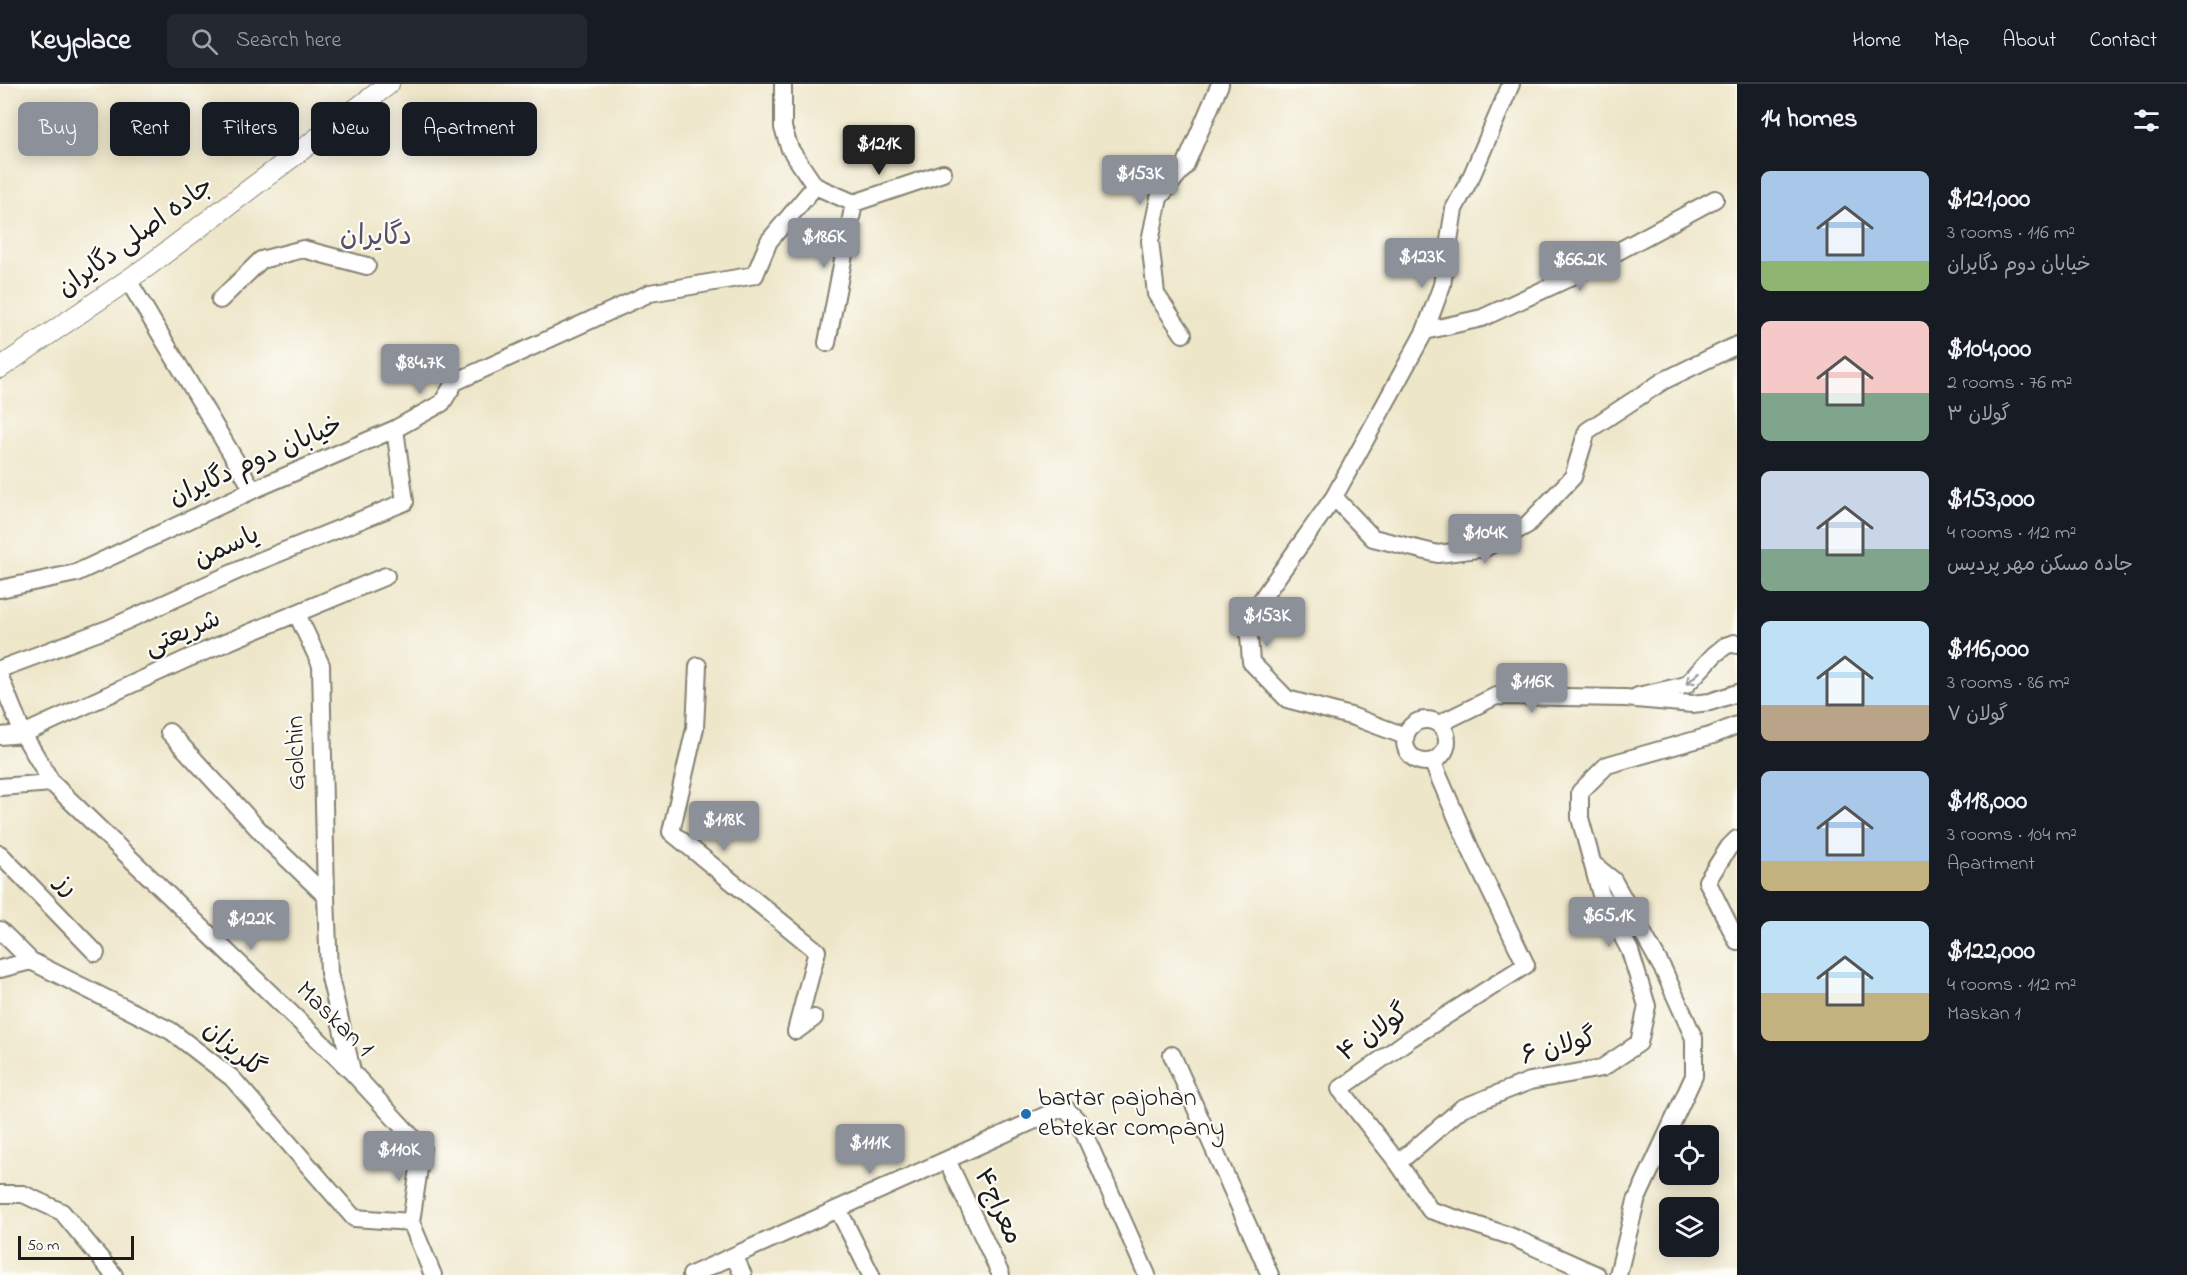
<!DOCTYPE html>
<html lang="en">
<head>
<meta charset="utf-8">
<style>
  :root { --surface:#171b24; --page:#242831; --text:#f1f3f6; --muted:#9ea1a6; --line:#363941; --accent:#8c9099 }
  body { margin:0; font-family:"Indie Flower","Playpen Sans Arabic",sans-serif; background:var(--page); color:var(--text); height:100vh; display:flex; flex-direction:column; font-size:22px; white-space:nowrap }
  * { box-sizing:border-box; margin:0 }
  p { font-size:20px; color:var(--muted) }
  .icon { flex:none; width:33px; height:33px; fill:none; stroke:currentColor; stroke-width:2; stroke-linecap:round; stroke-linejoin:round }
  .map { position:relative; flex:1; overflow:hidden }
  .sheet { display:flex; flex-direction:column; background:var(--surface); width:450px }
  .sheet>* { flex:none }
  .guide { position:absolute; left:18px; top:18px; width:570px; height:54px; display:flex; gap:12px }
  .controls { position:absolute; left:1659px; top:1041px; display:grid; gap:12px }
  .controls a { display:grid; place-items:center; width:60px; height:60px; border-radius:9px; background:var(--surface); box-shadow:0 3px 15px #0003; font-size:30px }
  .scale { position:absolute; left:18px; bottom:15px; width:116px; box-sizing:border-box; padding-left:6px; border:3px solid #1c1c1c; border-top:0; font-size:16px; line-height:21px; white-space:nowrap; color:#1c1c1c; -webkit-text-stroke:4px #fdfcf7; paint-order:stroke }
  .price { position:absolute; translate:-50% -51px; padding:0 14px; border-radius:6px; background:var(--accent); color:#fff; font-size:20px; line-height:39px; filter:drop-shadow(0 2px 3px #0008) }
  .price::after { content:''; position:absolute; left:50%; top:36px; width:18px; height:14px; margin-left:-9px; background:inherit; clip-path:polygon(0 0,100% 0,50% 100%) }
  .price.on { background:#222; color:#fff }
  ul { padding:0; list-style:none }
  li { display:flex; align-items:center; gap:18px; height:150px; padding:0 24px }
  li span { display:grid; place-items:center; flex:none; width:168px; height:120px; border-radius:9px; color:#555 }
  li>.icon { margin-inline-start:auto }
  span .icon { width:72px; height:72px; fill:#fffc; stroke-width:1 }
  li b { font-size:26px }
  h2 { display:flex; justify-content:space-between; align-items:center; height:72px; padding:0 24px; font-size:26px }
  .pill { padding:0 21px; border-radius:9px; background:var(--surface); box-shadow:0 3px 15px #0003; font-size:21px; line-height:54px }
  .pill.on { background:var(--accent); color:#fff }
  header { display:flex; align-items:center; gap:36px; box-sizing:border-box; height:84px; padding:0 30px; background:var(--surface); border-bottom:2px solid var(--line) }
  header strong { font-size:28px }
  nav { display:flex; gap:33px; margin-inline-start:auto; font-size:21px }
  .search { width:420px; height:54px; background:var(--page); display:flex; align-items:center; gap:15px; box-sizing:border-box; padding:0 21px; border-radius:9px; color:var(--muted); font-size:22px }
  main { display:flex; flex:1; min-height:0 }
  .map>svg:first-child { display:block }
</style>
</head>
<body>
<header>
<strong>Keyplace</strong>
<div class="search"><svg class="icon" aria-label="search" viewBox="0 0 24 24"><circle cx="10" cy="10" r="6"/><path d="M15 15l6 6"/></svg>Search here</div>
<nav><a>Home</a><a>Map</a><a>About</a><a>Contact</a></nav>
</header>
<main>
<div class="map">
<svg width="1737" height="1191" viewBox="0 0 1737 1191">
  <rect width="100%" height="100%" fill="#fdfcf7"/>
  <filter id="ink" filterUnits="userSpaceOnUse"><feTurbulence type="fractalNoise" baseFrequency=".0167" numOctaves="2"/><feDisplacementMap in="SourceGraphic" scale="12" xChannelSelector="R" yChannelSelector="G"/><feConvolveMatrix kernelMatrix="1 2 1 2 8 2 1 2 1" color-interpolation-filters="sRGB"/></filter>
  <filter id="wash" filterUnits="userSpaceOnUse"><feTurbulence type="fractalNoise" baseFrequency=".008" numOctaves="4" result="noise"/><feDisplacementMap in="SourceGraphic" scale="24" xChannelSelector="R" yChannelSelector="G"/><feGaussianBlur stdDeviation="1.35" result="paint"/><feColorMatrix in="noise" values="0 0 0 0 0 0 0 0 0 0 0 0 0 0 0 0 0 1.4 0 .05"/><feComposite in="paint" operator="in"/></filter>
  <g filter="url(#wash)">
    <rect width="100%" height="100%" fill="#eee6c9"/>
  </g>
  <g filter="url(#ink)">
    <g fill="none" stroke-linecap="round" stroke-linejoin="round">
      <!-- minor casing -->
      <g stroke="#858172" stroke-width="20">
        <path id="minor" d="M783,0V44L790,65L815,102
          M815,102L854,119L943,89
          M128,196L253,406
          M220,216L261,176L303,165L367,182
          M1425,247L1482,234L1567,195L1715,115
          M1183,250L1156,210L1150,157L1159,114L1185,82L1220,0
          M827,259L854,119
          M1334,413L1373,454L1438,470L1485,464L1527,441L1573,393L1587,347L1663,297L1737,261
          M0,505L76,489L253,406L395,345L442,319L455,298L650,209L755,191L769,157L815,102
          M297,530L321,581L326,812
          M698,582L695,644L671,748L817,867L796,947L814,934
          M0,585L110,544L257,478L405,418L395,345
          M0,593L23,650L52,699L352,988L422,1064L411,1138
          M1638,612L1686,601L1714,571L1725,562L1734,559L1737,561
          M1405 657a21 21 0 1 1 42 0a21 21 0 1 1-42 0Z
          M1439,640L1496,612L1625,614L1692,620L1710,618L1737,609
          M169,648L273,761L326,812L329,889L352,987
          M0,652L23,650L189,574L386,492
          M1405,652L1354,633L1287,615L1251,578L1248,538L1266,509L1334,413L1425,247L1442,201L1454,125L1472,91L1511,0
          M1432,677L1473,771L1526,881L1411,954L1340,1005L1398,1079L1430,1126L1510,1152L1597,1191
          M0,703L52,699
          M1737,755L1729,763L1707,797L1737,857
          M0,770L96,869
          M1593,780L1613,796L1664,887L1694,954V992L1636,1117L1618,1191
          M0,846L31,877L171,947L232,994L354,1134L411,1138
          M0,885L31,877
          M1172,971L1270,1191
          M947,1076L1001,1191
          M1398,1079L1462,1024L1530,997L1602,984L1639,959L1647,922L1630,867L1601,811L1580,734V708L1607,681L1713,651L1737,641
          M0,1110H23L62,1128L114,1191
          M838,1125L871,1191
          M411,1138L433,1191
          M734,1172L743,1191
          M691,1191L1064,1023L1079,1038L1147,1191"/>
      </g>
      <!-- tertiary casing -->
      <g stroke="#858172" stroke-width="22">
        <path id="tertiary" d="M0,284L148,182L389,0"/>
      </g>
      <!-- minor -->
      <use href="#minor" stroke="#fff" stroke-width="16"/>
      <!-- tertiary -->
      <use href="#tertiary" stroke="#fff" stroke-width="20"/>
    </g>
    <!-- one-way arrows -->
    <defs><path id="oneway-shaft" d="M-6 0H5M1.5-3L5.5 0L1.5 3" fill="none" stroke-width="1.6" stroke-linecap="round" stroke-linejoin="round" transform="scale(1.5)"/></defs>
    <use stroke="#999" href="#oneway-shaft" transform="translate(1693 594) rotate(138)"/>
  </g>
  <!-- markers -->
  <circle fill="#1f6fb2" stroke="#fdfcf7" stroke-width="2" cx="1026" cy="1030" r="6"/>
  <g text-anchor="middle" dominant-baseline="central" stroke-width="4.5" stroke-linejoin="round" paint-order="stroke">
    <!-- street labels -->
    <g font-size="26" fill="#1c1c1c" stroke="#fdfcf7">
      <text transform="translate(136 154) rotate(-36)">جاده اصلی دگایران</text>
      <text transform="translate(256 378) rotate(-24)">خیابان دوم دگایران</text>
      <text transform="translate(227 464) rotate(-24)">یاسمن</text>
      <text transform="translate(183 550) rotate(-23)">شریعتی</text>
      <text transform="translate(297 669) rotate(-91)">Golchin</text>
      <text transform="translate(66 802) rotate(46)">رز</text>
      <text transform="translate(334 936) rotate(44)">Maskan 1</text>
      <text transform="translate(1374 950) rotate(-35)">گولان ۴</text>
      <text transform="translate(1559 964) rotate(-15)">گولان ۶</text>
      <text transform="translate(233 966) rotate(41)">گلریزان</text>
      <text transform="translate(997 1123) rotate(65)">معراج۴</text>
    </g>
    <!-- poi labels -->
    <g font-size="26" fill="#1c1c1c" stroke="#fdfcf7" text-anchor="start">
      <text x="1038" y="1015">bartar pajohan<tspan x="1038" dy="30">ebtekar company</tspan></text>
    </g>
    <!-- quarter labels -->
    <g font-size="28" fill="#55516a" stroke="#fdfcf7">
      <text x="376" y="153">دگایران</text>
    </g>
  </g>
</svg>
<div class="controls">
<a><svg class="icon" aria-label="locate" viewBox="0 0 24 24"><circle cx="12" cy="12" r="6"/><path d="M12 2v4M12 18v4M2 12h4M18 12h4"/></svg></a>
<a><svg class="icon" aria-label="layers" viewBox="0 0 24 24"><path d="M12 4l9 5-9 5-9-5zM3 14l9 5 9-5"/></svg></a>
</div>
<div class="scale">50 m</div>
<b class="price on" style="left:879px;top:92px">$121K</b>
<b class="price" style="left:1140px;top:122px">$153K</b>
<b class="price" style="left:824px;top:185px">$186K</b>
<b class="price" style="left:1422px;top:205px">$123K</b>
<b class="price" style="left:1580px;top:208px">$66.2K</b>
<b class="price" style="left:420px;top:311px">$84.7K</b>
<b class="price" style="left:1485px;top:481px">$104K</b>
<b class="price" style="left:1267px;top:564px">$153K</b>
<b class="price" style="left:1532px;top:630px">$116K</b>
<b class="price" style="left:724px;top:768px">$118K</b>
<b class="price" style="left:1609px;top:864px">$65.1K</b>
<b class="price" style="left:251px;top:867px">$122K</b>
<b class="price" style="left:870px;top:1091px">$111K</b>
<b class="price" style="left:399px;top:1098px">$110K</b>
<div class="guide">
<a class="pill on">Buy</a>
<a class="pill">Rent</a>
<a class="pill">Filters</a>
<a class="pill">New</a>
<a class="pill">Apartment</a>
</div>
</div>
<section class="sheet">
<h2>14 homes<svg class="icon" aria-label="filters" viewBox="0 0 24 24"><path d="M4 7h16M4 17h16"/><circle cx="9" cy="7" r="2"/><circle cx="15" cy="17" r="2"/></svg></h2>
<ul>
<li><span style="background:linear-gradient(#a9c7e8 75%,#8fb573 0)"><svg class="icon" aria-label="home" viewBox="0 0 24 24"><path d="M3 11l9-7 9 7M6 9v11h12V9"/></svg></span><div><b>$121,000</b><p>3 rooms · 116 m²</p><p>خیابان دوم دگایران</p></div></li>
<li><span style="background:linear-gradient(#f6c9c9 60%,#7fa58c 0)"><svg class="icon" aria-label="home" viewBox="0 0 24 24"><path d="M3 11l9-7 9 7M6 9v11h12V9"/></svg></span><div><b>$104,000</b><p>2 rooms · 76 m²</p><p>گولان ۳</p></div></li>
<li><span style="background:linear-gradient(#c9d6e8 65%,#7fa58c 0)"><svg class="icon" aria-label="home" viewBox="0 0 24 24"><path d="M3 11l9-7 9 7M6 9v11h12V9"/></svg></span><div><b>$153,000</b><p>4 rooms · 112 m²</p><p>جاده مسکن مهر پردیس</p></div></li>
<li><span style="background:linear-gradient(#bfe0f5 70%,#b9a48a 0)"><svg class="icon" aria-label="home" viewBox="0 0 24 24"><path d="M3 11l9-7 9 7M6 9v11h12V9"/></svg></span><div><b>$116,000</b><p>3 rooms · 86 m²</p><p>گولان ۷</p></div></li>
<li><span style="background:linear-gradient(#a9c7e8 75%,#c2b280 0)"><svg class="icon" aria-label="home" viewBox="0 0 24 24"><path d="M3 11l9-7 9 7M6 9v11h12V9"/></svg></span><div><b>$118,000</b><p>3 rooms · 104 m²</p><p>Apartment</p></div></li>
<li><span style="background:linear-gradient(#bfe0f5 60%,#c2b280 0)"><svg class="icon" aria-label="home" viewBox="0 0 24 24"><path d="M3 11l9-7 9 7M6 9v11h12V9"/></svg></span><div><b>$122,000</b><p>4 rooms · 112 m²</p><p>Maskan 1</p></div></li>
</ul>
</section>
</main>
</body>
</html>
